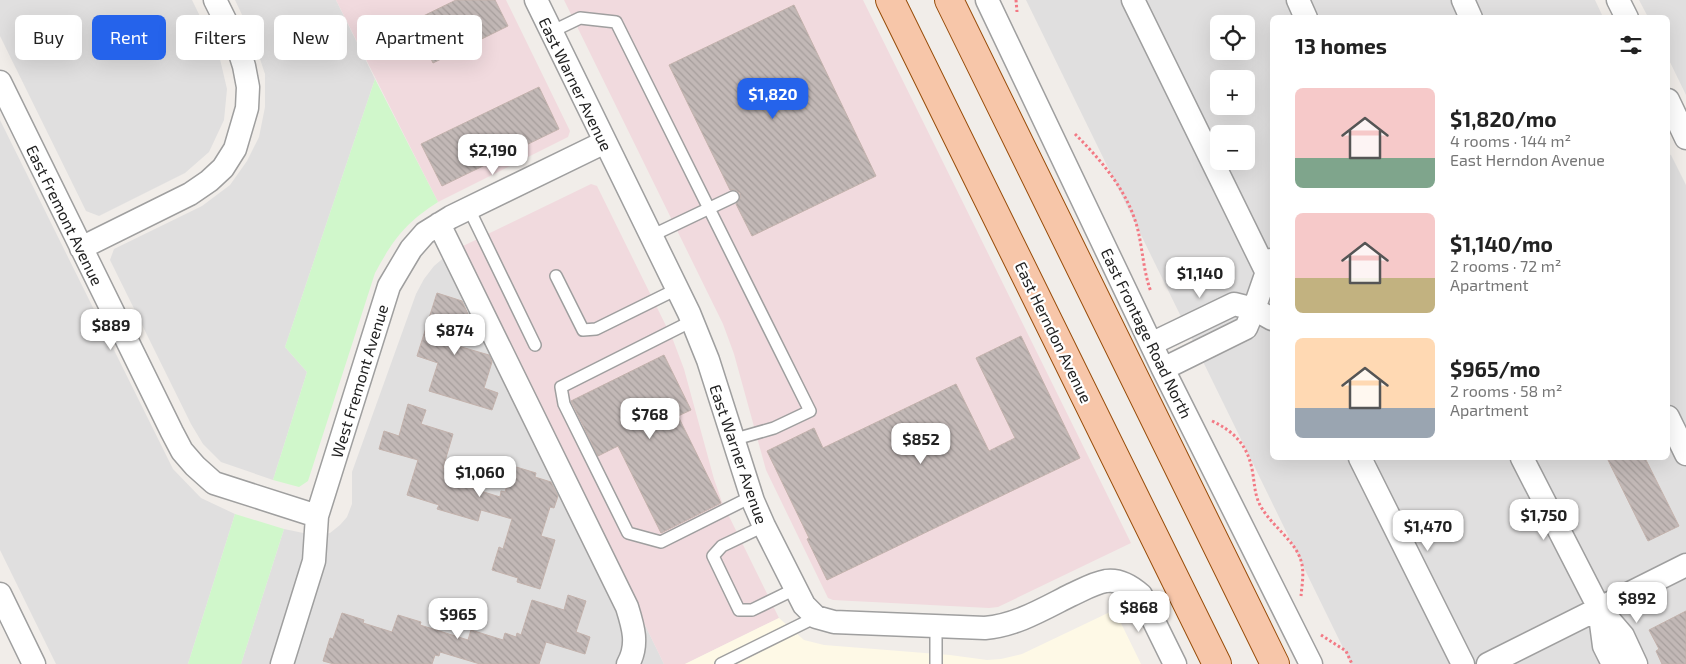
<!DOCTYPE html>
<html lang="en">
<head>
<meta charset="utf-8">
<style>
  :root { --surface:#fff; --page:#f6f6f6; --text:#222; --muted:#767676; --accent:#2563eb }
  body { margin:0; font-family:"Exo 2",sans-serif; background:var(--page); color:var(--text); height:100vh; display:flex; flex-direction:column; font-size:19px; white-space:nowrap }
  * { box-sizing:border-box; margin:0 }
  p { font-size:16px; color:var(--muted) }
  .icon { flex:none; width:28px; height:28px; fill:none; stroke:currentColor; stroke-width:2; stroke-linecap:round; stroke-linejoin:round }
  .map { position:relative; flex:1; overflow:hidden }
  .drawer { position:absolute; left:1270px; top:15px; width:400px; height:445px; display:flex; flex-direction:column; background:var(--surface); border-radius:8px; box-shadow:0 5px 20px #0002 }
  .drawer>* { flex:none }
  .guide { position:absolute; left:15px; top:15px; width:475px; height:45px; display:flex; gap:10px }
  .buttons { position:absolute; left:1210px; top:15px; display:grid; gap:10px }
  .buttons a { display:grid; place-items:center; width:45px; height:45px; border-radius:8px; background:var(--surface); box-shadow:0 5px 20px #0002; font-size:25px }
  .price { position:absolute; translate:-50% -42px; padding:0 11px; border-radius:10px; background:#fff; color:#222; font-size:16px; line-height:32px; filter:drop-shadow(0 1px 2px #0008) }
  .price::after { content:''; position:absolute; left:50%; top:30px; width:15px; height:11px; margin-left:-8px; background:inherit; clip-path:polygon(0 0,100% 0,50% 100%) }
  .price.on { background:var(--accent); color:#fff }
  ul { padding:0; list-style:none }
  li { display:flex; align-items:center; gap:15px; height:125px; padding:0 25px }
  li span { display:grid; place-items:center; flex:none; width:140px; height:100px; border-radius:8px; color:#555 }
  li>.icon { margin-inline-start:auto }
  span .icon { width:60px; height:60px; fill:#fffc; stroke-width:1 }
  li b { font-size:21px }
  h2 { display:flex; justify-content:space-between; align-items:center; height:60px; padding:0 25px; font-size:21px }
  .pill { padding:0 18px; border-radius:8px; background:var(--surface); box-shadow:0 5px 20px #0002; font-size:18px; line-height:45px }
  .pill.on { background:var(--accent); color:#fff }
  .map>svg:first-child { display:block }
</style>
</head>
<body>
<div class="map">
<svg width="1686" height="664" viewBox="0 0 1686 664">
  <defs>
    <pattern id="building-back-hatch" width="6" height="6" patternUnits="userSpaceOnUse" patternTransform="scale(1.25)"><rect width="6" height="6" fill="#c2b8b6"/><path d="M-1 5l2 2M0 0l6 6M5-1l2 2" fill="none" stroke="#a69e9c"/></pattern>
  </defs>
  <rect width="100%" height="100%" fill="#f1ede9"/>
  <!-- residential -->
  <path fill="#e0dfdf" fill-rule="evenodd" d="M0,0H192L219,55L227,89L224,120L209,152L185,173L99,216L86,211L0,36Z
    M235,0H336L375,79L285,347L307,372L273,480L221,462L203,444L191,424L110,260L114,249L202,206L230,185L247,161L259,137L265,107V74L253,38Z
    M1026,0H1595L1603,17L1272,18V458H1668V154L1671,155L1686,185V664H1351ZM1219,24H1246V51H1219ZM1219,79H1246V106H1219ZM1219,134H1246V161H1219Z
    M1639,0H1686V95L1668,58V18L1648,17Z
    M0,120L173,469L201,498L235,514L188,664H56L0,550Z
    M461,247L664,664H241L284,529L318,536L330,533L340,525L347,517L352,504V472L416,294L424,279L434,266L447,255Z"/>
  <!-- commercial -->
  <path fill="#f1dade" d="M336,0H506L570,131L568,137L438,202Z
    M564,0H863L1131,543L998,607L989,608L833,600L828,598L766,470L734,354L723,324Z
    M591,184L597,186L673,340L684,369L714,479L722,502L779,618L685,664H664L461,247Z"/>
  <!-- education -->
  <path fill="#fef9e6" d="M1110,612L1118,617L1141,664H685L779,618L804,640L824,645L950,655L987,660L1001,659L1022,654Z"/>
  <!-- park -->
  <path fill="#d0f7cb" d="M375,79L438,202C405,223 393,240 375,273L308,481L299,487L273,480L307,372L285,347Z
    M235,514L284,529L241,664H188Z"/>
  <!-- building -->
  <path fill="url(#building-back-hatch)" stroke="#c3b2ac" d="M456,0H495L508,26L433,63L413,21Z
    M794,5L876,176L752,236L736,204L740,198V193L734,190H730L669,65Z
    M539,87L559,129L442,186L421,144Z
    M437,293L462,301L468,314L458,346L489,355L492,362L484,388L498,393L492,410L429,391L438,363L417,356Z
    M1021,336L1080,458L827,580L807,539L809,538L767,451L814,428L823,448L956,384L989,451L1015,438L976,358Z
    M664,355L691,410L678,416L721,503L661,533L618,446L598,456L571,401Z
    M408,404L426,410L421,424L453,434L443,468L447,470L446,473L457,476L455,483L500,497L501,491L505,492L513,466L536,473L535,477L551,482L558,496L554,508L550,507L541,536L555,540L540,589L517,582L518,578L492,570L499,547L503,549L512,519L481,510L478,521L437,509L439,505L407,495L418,460L379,449L384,431L399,436Z
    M1607,458H1645L1679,526L1648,541Z
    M568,595L586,601L576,632L590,637L585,654L546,642L539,664H480L440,652L439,656L435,655L432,664H334L323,661L330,638L333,639L342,613L364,620L363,623L392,632L398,615L421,622L420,625L468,640L471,630L503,640L505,633L516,637L517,633L521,635L532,600L564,610Z
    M1686,611V664H1662L1656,651L1659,649L1649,630Z"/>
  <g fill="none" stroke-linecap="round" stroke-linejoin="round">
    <!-- service casing -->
    <g stroke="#9f9f9f" stroke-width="14">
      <path id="service" d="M551,32L580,18L616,22L810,411L774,428L732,440
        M469,209L535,345
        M651,236L733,197
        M556,276L583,330L596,329L677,289
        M692,321L561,387L564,404L628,533L661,542L751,497
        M764,526L722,546L713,556L739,610H752L795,589
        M936,626V664
        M721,664L816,617"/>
    </g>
    <!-- minor casing -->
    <g stroke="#9f9f9f" stroke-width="25">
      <path id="minor" d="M536,0L689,313L708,360L753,501L764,526L804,605L816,617L834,622L985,628C1017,625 1043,609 1071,595C1082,590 1094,583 1106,581C1120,579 1131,586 1141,595L1175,664
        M987,0L1163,369L1311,664
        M1133,0L1267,273
        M1298,0L1306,18
        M1463,0L1471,18
        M1618,0L1627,18
        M0,82L172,432L182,451L195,466L214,483L317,516
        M1668,100L1686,138
        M439,224L627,607C633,626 639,645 628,664
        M81,248L190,194L209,181L223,168L235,149L247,108L248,87L244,66L237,44L215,0
        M1151,344L1234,304L1254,309L1272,319
        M1163,369L1246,328L1254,309L1271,260
        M1668,417L1686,454
        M1360,458L1463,664
        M1522,458L1599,608L1623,636L1636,664
        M0,594L34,664
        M1599,608L1604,646L1613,664
        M282,664L314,561L317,516L389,286L411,249L425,233L451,217L605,142
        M1488,664L1686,565"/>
    </g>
    <!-- primary casing -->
    <g stroke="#974c09" stroke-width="30">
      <path id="primary" d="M890,0L1217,664
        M949,0L1275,664"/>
    </g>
    <!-- path -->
    <path stroke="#f37984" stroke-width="3" stroke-dasharray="2.5 2.5" stroke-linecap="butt" d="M1016,0L1017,12
      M1075,134C1103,162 1131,195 1139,235C1143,254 1144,273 1151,292
      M1212,421C1233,431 1247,444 1252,469C1255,484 1254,497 1263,510C1273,526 1294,541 1300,558C1305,570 1302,584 1301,596
      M1321,635L1346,651L1352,664"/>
    <!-- service -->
    <use href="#service" stroke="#fff" stroke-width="11"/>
    <!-- minor -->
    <use href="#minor" stroke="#fff" stroke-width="22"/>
    <!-- primary -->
    <use href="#primary" stroke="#f7c6a9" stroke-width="28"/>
  </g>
  <g text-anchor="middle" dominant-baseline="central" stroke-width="4.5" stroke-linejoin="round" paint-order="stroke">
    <!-- street labels -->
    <g font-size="16" fill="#222" stroke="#fff">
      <text transform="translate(576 84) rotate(64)">East Warner Avenue</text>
      <text transform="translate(65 215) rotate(64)">East Fremont Avenue</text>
      <text transform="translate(1054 332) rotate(64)">East Herndon Avenue</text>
      <text transform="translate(1147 333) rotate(64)">East Frontage Road North</text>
      <text transform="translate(359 381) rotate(-73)">West Fremont Avenue</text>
      <text transform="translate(739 454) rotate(71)">East Warner Avenue</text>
    </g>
  </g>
</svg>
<div class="buttons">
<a><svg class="icon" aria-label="locate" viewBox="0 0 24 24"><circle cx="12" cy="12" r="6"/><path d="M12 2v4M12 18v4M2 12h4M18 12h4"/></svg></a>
<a>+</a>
<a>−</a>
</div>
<b class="price on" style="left:773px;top:120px">$1,820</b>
<b class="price" style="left:493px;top:176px">$2,190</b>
<b class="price" style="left:1200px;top:299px">$1,140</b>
<b class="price" style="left:111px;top:351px">$889</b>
<b class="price" style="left:455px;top:356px">$874</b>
<b class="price" style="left:650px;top:440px">$768</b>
<b class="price" style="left:921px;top:465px">$852</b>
<b class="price" style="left:480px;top:498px">$1,060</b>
<b class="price" style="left:1544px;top:541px">$1,750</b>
<b class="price" style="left:1428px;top:552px">$1,470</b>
<b class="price" style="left:1637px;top:624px">$892</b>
<b class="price" style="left:1139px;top:633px">$868</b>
<b class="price" style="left:458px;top:640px">$965</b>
<div class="guide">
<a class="pill">Buy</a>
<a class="pill on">Rent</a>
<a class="pill">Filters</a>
<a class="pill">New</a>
<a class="pill">Apartment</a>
</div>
<section class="drawer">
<h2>13 homes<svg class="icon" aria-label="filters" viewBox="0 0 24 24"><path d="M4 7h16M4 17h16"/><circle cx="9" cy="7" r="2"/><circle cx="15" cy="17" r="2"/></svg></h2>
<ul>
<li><span style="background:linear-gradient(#f6c9c9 70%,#7fa58c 0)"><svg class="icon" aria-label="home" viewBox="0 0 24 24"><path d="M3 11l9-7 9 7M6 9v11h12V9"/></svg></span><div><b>$1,820/mo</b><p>4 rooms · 144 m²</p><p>East Herndon Avenue</p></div></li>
<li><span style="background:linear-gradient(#f6c9c9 65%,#c2b280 0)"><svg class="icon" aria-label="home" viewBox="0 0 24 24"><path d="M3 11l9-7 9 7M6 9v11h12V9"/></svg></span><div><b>$1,140/mo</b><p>2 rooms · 72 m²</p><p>Apartment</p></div></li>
<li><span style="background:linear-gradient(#ffd9b3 70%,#9aa5b1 0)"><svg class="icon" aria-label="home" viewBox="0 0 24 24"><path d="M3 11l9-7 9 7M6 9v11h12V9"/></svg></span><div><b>$965/mo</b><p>2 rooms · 58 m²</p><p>Apartment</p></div></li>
</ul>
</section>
</div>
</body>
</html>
